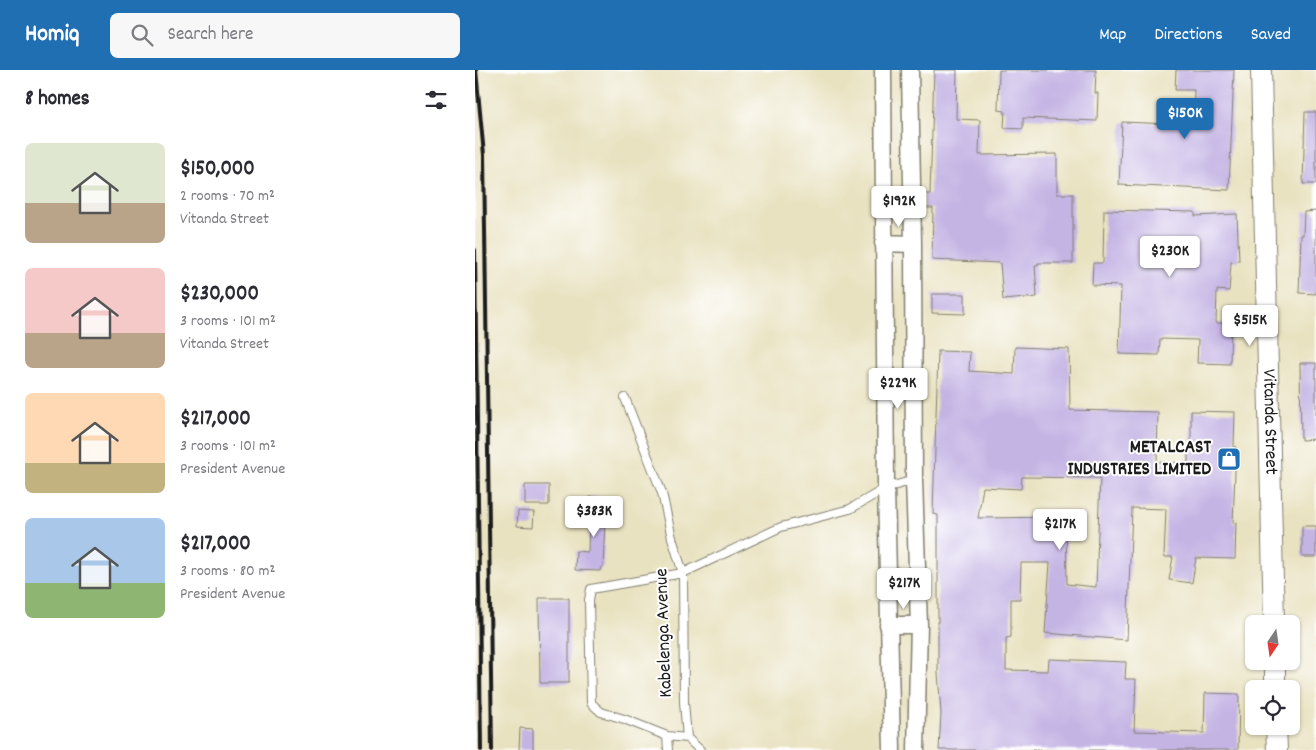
<!DOCTYPE html>
<html lang="en">
<head>
<meta charset="utf-8">
<style>
  :root { --surface:#fff; --page:#f7f7f7; --text:#2b2b33; --muted:#7c7c81; --accent:#1f6fb2 }
  body { margin:0; font-family:Dekko,sans-serif; background:var(--page); color:var(--text); height:100vh; display:flex; flex-direction:column; font-size:19px; white-space:nowrap }
  * { box-sizing:border-box; margin:0 }
  p { font-size:16px; color:var(--muted) }
  .icon { flex:none; width:28px; height:28px; fill:none; stroke:currentColor; stroke-width:2; stroke-linecap:round; stroke-linejoin:round }
  .map { position:relative; flex:1; overflow:hidden }
  .details { display:flex; flex-direction:column; background:var(--surface); width:475px }
  .details>* { flex:none }
  .needle { width:32px; rotate:193deg }
  .buttons { position:absolute; left:770px; top:545px; display:grid; gap:10px }
  .buttons a { display:grid; place-items:center; width:55px; height:55px; border-radius:8px; background:var(--surface); box-shadow:0 1px 4px #0004; font-size:25px }
  .price { position:absolute; translate:-50% -42px; padding:0 11px; border-radius:5px; background:#fff; color:#222; font-size:16px; line-height:32px; filter:drop-shadow(0 1px 2px #0008) }
  .price::after { content:''; position:absolute; left:50%; top:30px; width:15px; height:11px; margin-left:-8px; background:inherit; clip-path:polygon(0 0,100% 0,50% 100%) }
  .price.on { background:var(--accent); color:#fff }
  ul { padding:0; list-style:none }
  li { display:flex; align-items:center; gap:15px; height:125px; padding:0 25px }
  li span { display:grid; place-items:center; flex:none; width:140px; height:100px; border-radius:8px; color:#555 }
  li>.icon { margin-inline-start:auto }
  span .icon { width:60px; height:60px; fill:#fffc; stroke-width:1 }
  li b { font-size:21px }
  h2 { display:flex; justify-content:space-between; align-items:center; height:60px; padding:0 25px; font-size:21px }
  header { display:flex; align-items:center; gap:30px; box-sizing:border-box; height:70px; padding:0 25px; background:var(--accent); color:#fff }
  header strong { font-size:24px }
  nav { display:flex; gap:28px; margin-inline-start:auto; font-size:18px }
  .search { width:350px; height:45px; background:var(--page); display:flex; align-items:center; gap:12px; box-sizing:border-box; padding:0 18px; border-radius:8px; color:var(--muted); font-size:19px }
  main { display:flex; flex:1; min-height:0 }
  .map>svg:first-child { display:block }
</style>
</head>
<body>
<header>
<strong>Homiq</strong>
<div class="search"><svg class="icon" aria-label="search" viewBox="0 0 24 24"><circle cx="10" cy="10" r="6"/><path d="M15 15l6 6"/></svg>Search here</div>
<nav><a>Map</a><a>Directions</a><a>Saved</a></nav>
</header>
<main>
<section class="details">
<h2>8 homes<svg class="icon" aria-label="filters" viewBox="0 0 24 24"><path d="M4 7h16M4 17h16"/><circle cx="9" cy="7" r="2"/><circle cx="15" cy="17" r="2"/></svg></h2>
<ul>
<li><span style="background:linear-gradient(#dfe7d0 60%,#b9a48a 0)"><svg class="icon" aria-label="home" viewBox="0 0 24 24"><path d="M3 11l9-7 9 7M6 9v11h12V9"/></svg></span><div><b>$150,000</b><p>2 rooms · 70 m²</p><p>Vitanda Street</p></div></li>
<li><span style="background:linear-gradient(#f6c9c9 65%,#b9a48a 0)"><svg class="icon" aria-label="home" viewBox="0 0 24 24"><path d="M3 11l9-7 9 7M6 9v11h12V9"/></svg></span><div><b>$230,000</b><p>3 rooms · 101 m²</p><p>Vitanda Street</p></div></li>
<li><span style="background:linear-gradient(#ffd9b3 70%,#c2b280 0)"><svg class="icon" aria-label="home" viewBox="0 0 24 24"><path d="M3 11l9-7 9 7M6 9v11h12V9"/></svg></span><div><b>$217,000</b><p>3 rooms · 101 m²</p><p>President Avenue</p></div></li>
<li><span style="background:linear-gradient(#a9c7e8 65%,#8fb573 0)"><svg class="icon" aria-label="home" viewBox="0 0 24 24"><path d="M3 11l9-7 9 7M6 9v11h12V9"/></svg></span><div><b>$217,000</b><p>3 rooms · 80 m²</p><p>President Avenue</p></div></li>
</ul>
</section>
<div class="map">
<svg width="841" height="680" viewBox="0 0 841 680">
  <rect width="100%" height="100%" fill="#fff"/>
  <filter id="ink" filterUnits="userSpaceOnUse"><feTurbulence type="fractalNoise" baseFrequency=".02" numOctaves="2"/><feDisplacementMap in="SourceGraphic" scale="10" xChannelSelector="R" yChannelSelector="G"/><feConvolveMatrix kernelMatrix="1 2 1 2 8 2 1 2 1" color-interpolation-filters="sRGB"/></filter>
  <filter id="wash" filterUnits="userSpaceOnUse"><feTurbulence type="fractalNoise" baseFrequency=".0096" numOctaves="4" result="noise"/><feDisplacementMap in="SourceGraphic" scale="20" xChannelSelector="R" yChannelSelector="G"/><feGaussianBlur stdDeviation="1.12" result="paint"/><feColorMatrix in="noise" values="0 0 0 0 0 0 0 0 0 0 0 0 0 0 0 0 0 1.4 0 .05"/><feComposite in="paint" operator="in"/></filter>
  <g filter="url(#wash)">
    <rect width="100%" height="100%" fill="#e9e2c1"/>
    <g id="blocks">
      <!-- building -->
      <path fill="#c4b4e4" fill-rule="evenodd" d="M459,0H482L481,49L505,50L504,85L582,84V124H598V193H563V195H560L562,227L528,230L525,193L457,190L458,138H449V124H455Z
        M524,0H621L620,23H623L622,51L548,48V59L529,58L530,41L523,40Z
        M701,0H759L754,120L644,115L647,52L718,55L719,20H700Z
        M830,42H841V114H828Z
        M629,140L720,142V146L762,144L764,191L756,192L754,221L742,220L741,253H756L755,294L722,293L723,270L685,269L684,285L644,284L646,216L617,215L618,193H628Z
        M841,141V224L824,223L826,165H828L829,142Z
        M457,224H490V244L457,243Z
        M540,277L594,279L595,340L683,342L682,392L713,393V375H716V341L760,342L759,377H761L758,453H761L760,489L721,488L717,513L694,510L698,487H689L691,439L657,438L652,570L570,563L575,493H546L545,529H536V567L531,568V600L573,601L574,589L651,592L650,609H661L659,661L729,663L730,623L764,624L763,680H464L466,643L463,603V445L458,444L463,281L495,282L494,301L539,304ZM547,407L625,408L621,517L592,514L591,447L503,448L508,417L546,419Z
        M825,293H841V369L826,370Z
        M50,415H74V435H50Z
        M115,427L131,428L128,497H126L125,501L100,500L101,481L113,482Z
        M43,441L59,442L58,457L42,456Z
        M827,456H841V487H827Z
        M64,528H94V613H65Z
        M45,658L58,659V680H44Z"/>
    </g>
  </g>
  <g filter="url(#ink)">
    <use href="#blocks" fill-opacity="0" stroke="#827f6e" stroke-width="1"/>
    <g fill="none" stroke-linecap="round" stroke-linejoin="round">
      <!-- service casing -->
      <g stroke="#827f6e" stroke-width="10">
        <path id="service" d="M150,328L187,423L197,468L208,503L209,632L212,668L225,680
          M192,666L193,680
          M212,668L192,666L149,649L126,642L116,633L114,530L116,519L208,503L306,457L375,439L411,418L439,410"/>
      </g>
      <!-- minor casing -->
      <g stroke="#827f6e" stroke-width="19">
        <path id="minor" d="M408,0L411,418L417,680
          M435,0L438,174L439,410L444,555L441,680
          M408,173L438,174
          M413,555H444"/>
      </g>
      <!-- tertiary casing -->
      <g stroke="#827f6e" stroke-width="22">
        <g id="tertiary">
          <path id="s1" d="M786,0L799,554"/>
          <path d="M800,591V619"/>
          <path d="M801,656L802,680"/>
        </g>
      </g>
      <!-- service -->
      <use href="#service" stroke="#fff" stroke-width="8"/>
      <!-- minor -->
      <use href="#minor" stroke="#fff" stroke-width="16"/>
      <!-- tertiary -->
      <use href="#tertiary" stroke="#fff" stroke-width="20"/>
      <!-- rail -->
      <path stroke="#1c1c1c" stroke-width="4" d="M1,0L9,85L17,680
        M0,180L6,680"/>
    </g>
  </g>
  <!-- icons -->
  <defs>
    <g id="shop-square" transform="scale(1.25)"><rect x="-9" y="-9" width="18" height="18" rx="4" fill="#1f6fb2" stroke="#fff"/><path d="M-5-2.5h2.3a2.7 3.5 0 0 1 5.4 0H5L5.5 6h-11ZM-1.5-2.5h3a1.5 2.3 0 0 0-3 0Z" fill="#fff"/></g>
  </defs>
  <g fill-rule="evenodd">
    <use href="#shop-square" x="754" y="389"/>
  </g>
  <g text-anchor="middle" dominant-baseline="central" stroke-width="4" stroke-linejoin="round" paint-order="stroke">
    <!-- street labels -->
    <g font-size="19" fill="#1c1c1c" stroke="#fff">
      <text stroke="none"><textPath href="#s1" startOffset="352">Vitanda Street</textPath></text>
      <text transform="translate(190 563) rotate(-92)">Kabelenga Avenue</text>
    </g>
    <!-- poi labels -->
    <g font-size="19" font-weight="bold" fill="#1c1c1c" stroke="#fff" text-anchor="end">
      <text x="736" y="378">METALCAST<tspan x="736" dy="22">INDUSTRIES LIMITED</tspan></text>
    </g>
  </g>
</svg>
<div class="buttons">
<a><svg class="needle" viewBox="-14 -14 28 28"><path d="M0-13l5 13h-10z" fill="#e53935"/><path d="M0 13l5-13h-10z" fill="#7c7c81"/></svg></a>
<a><svg class="icon" aria-label="locate" viewBox="0 0 24 24"><circle cx="12" cy="12" r="6"/><path d="M12 2v4M12 18v4M2 12h4M18 12h4"/></svg></a>
</div>
<b class="price on" style="left:710px;top:70px">$150K</b>
<b class="price" style="left:424px;top:158px">$192K</b>
<b class="price" style="left:695px;top:208px">$230K</b>
<b class="price" style="left:775px;top:277px">$515K</b>
<b class="price" style="left:423px;top:340px">$229K</b>
<b class="price" style="left:119px;top:468px">$383K</b>
<b class="price" style="left:585px;top:481px">$217K</b>
<b class="price" style="left:429px;top:540px">$217K</b>
</div>
</main>
</body>
</html>
